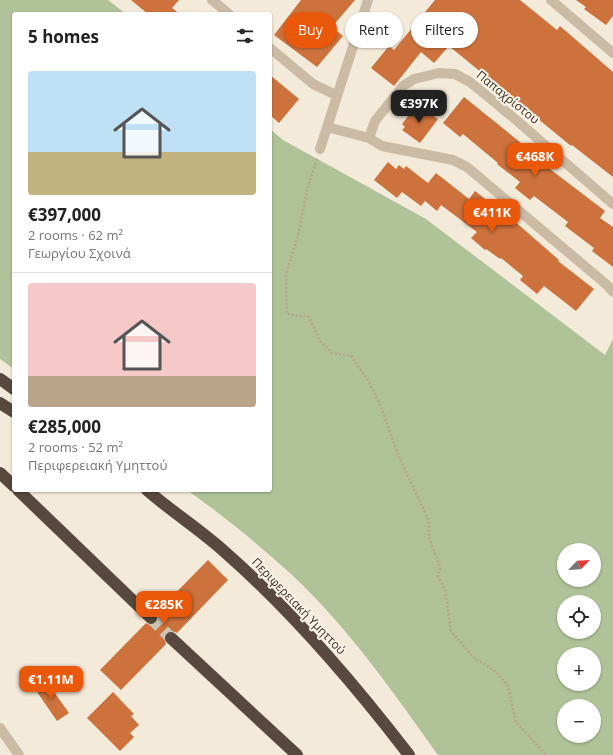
<!DOCTYPE html>
<html lang="en">
<head>
<meta charset="utf-8">
<style>
  :root { --surface:#fff; --page:#f2f2f2; --text:#222; --muted:#767676; --line:#e0e0e0; --accent:#ea580c }
  body { margin:0; font-family:"Open Sans",sans-serif; background:var(--page); color:var(--text); height:100vh; display:flex; flex-direction:column; font-size:15px; white-space:nowrap }
  * { box-sizing:border-box; margin:0 }
  p { font-size:13px; color:var(--muted) }
  .icon { flex:none; width:22px; height:22px; fill:none; stroke:currentColor; stroke-width:2; stroke-linecap:round; stroke-linejoin:round }
  .map { position:relative; flex:1; overflow:hidden }
  .side { position:absolute; left:12px; top:12px; width:260px; height:480px; display:flex; flex-direction:column; background:var(--surface); border-radius:4px; box-shadow:0 1px 3px #0004 }
  .side>* { flex:none }
  .banner { position:absolute; left:284px; top:12px; width:269px; height:36px; display:flex; gap:8px }
  .needle { width:26px; rotate:65deg }
  .fabs { position:absolute; left:557px; top:543px; display:grid; gap:8px }
  .fabs a { display:grid; place-items:center; width:44px; height:44px; border-radius:50%; background:var(--surface); box-shadow:0 1px 3px #0004; font-size:20px }
  .price { position:absolute; translate:-50% -34px; padding:0 9px; border-radius:8px; background:var(--accent); color:#fff; font-size:13px; line-height:26px; filter:drop-shadow(0 1px 2px #0008) }
  .price::after { content:''; position:absolute; left:50%; top:24px; width:12px; height:9px; margin-left:-6px; background:inherit; clip-path:polygon(0 0,100% 0,50% 100%) }
  .price.on { background:#222; color:#fff }
  ul { padding:0; list-style:none }
  li { display:grid; align-content:center; gap:8px; height:212px; padding:0 16px }
  li+li { border-top:1px solid var(--line) }
  li span { display:grid; place-items:center; height:124px; border-radius:4px; color:#555 }
  li>.icon { margin-inline-start:auto }
  span .icon { width:72px; height:72px; fill:#fffc; stroke-width:1 }
  li b { font-size:17px }
  h2 { display:flex; justify-content:space-between; align-items:center; height:48px; padding:0 16px; font-size:17px }
  .tag { padding:0 14px; border-radius:18px; background:var(--surface); box-shadow:0 1px 3px #0004; font-size:14px; line-height:36px }
  .tag.on { background:var(--accent); color:#fff }
  .map>svg:first-child { display:block }
</style>
</head>
<body>
<div class="map">
<svg width="613" height="755" viewBox="0 0 613 755">
  <rect width="100%" height="100%" fill="#f3ead9"/>
  <!-- green -->
  <path fill="#afc298" fill-rule="evenodd" d="M0,0H108L126,14H14V369L0,359Z
    M270,129L283,140L426,219L605,355L613,339V755H438C393,692 348,627 291,574C258,544 224,516 187,490H270ZM564,550H594V580H564ZM564,602H594V632H564ZM564,654H594V684H564ZM564,706H594V736H564Z"/>
  <!-- building -->
  <path fill="#cd723d" d="M131,0H179L172,8L180,14H148Z
    M301,0H355L332,27L343,36L317,67L274,35Z
    M435,0H520L557,30L560,26L613,72V177L572,145L571,146L449,46L434,63L421,52L394,86L371,68L389,46L394,50Z
    M576,0H613V16L606,25L584,9L586,7Z
    M270,75L299,99L279,123L270,115Z
    M464,97L531,151L529,153L605,211L600,218L613,227V267L592,251L594,248L565,226L568,222L534,196L530,200L515,188L520,182L497,164L498,163L463,134L460,137L443,123Z
    M416,106L419,108L420,106L438,119L420,143L402,130L405,127L402,124Z
    M388,162L396,169L399,165L404,169L406,166L428,183L436,173L469,199L475,191L520,226L559,260L558,261L594,289L576,311L544,286L537,294L520,280L523,276L501,258L500,259L486,249L485,250L471,238L477,232L441,205L437,211L425,201L421,206L402,192L397,198L374,180Z
    M208,560L228,580L177,633L172,631L166,633L164,637L166,644L121,690L100,670L146,623L150,625L156,623L158,619L156,613Z
    M44,678L69,713L57,721L33,686Z
    M113,692L134,714L131,716L139,725L130,733L134,737L120,751L87,718Z"/>
  <g fill="none" stroke-linecap="round" stroke-linejoin="round">
    <!-- highway-tunnel -->
    <path stroke="#cdc4b5" stroke-width="12" stroke-dasharray="12 6" stroke-linecap="butt" d="M151,618L171,638"/>
    <!-- path -->
    <path stroke="#b7a58e" stroke-width="2.5" stroke-dasharray="2 2" stroke-linecap="butt" d="M317,159L308,186L298,236L286,274L287,314L309,317L320,341L332,353L351,356L369,382L381,407L399,457L429,521V537L440,567L438,576L445,590L451,631L473,657L495,671L508,686L516,722L546,755"/>
    <!-- minor -->
    <path stroke="#cbbba4" stroke-width="10" d="M212,0L229,14
      M551,0L613,53
      M270,48L313,84L336,95
      M327,127L369,138L382,146L453,160L467,167L607,285L613,292
      M369,138L375,121L403,86L414,79L439,73L455,74L470,82L515,119L613,204
      M320,149L368,0
      M0,728L19,755"/>
    <!-- highway -->
    <path stroke="#58483d" stroke-width="12" d="M0,379L14,389
      M0,403L14,412
      M0,473L14,486
      M18,490L151,618
      M147,490C172,512 201,530 226,553C294,613 353,682 409,755
      M171,638L297,755"/>
  </g>
  <g text-anchor="middle" dominant-baseline="central" stroke-width="4" stroke-linejoin="round" paint-order="stroke">
    <!-- street labels -->
    <g font-size="12" fill="#362d26" stroke="#faf3e5">
      <text transform="translate(508 97) rotate(39)">Παπαχρίστου</text>
      <text transform="translate(299 606) rotate(46)">Περιφερειακή Υμηττού</text>
    </g>
  </g>
</svg>
<div class="fabs">
<a><svg class="needle" viewBox="-14 -14 28 28"><path d="M0-13l5 13h-10z" fill="#e53935"/><path d="M0 13l5-13h-10z" fill="#767676"/></svg></a>
<a><svg class="icon" aria-label="locate" viewBox="0 0 24 24"><circle cx="12" cy="12" r="6"/><path d="M12 2v4M12 18v4M2 12h4M18 12h4"/></svg></a>
<a>+</a>
<a>−</a>
</div>
<b class="price on" style="left:419px;top:124px">€397K</b>
<b class="price" style="left:535px;top:177px">€468K</b>
<b class="price" style="left:492px;top:233px">€411K</b>
<b class="price" style="left:164px;top:625px">€285K</b>
<b class="price" style="left:51px;top:700px">€1.11M</b>
<div class="banner">
<a class="tag on">Buy</a>
<a class="tag">Rent</a>
<a class="tag">Filters</a>
</div>
<section class="side">
<h2>5 homes<svg class="icon" aria-label="filters" viewBox="0 0 24 24"><path d="M4 7h16M4 17h16"/><circle cx="9" cy="7" r="2"/><circle cx="15" cy="17" r="2"/></svg></h2>
<ul>
<li><span style="background:linear-gradient(#bfe0f5 65%,#c2b280 0)"><svg class="icon" aria-label="home" viewBox="0 0 24 24"><path d="M3 11l9-7 9 7M6 9v11h12V9"/></svg></span><div><b>€397,000</b><p>2 rooms · 62 m²</p><p>Γεωργίου Σχοινά</p></div></li>
<li><span style="background:linear-gradient(#f6c9c9 75%,#b9a48a 0)"><svg class="icon" aria-label="home" viewBox="0 0 24 24"><path d="M3 11l9-7 9 7M6 9v11h12V9"/></svg></span><div><b>€285,000</b><p>2 rooms · 52 m²</p><p>Περιφερειακή Υμηττού</p></div></li>
</ul>
</section>
</div>
</body>
</html>
